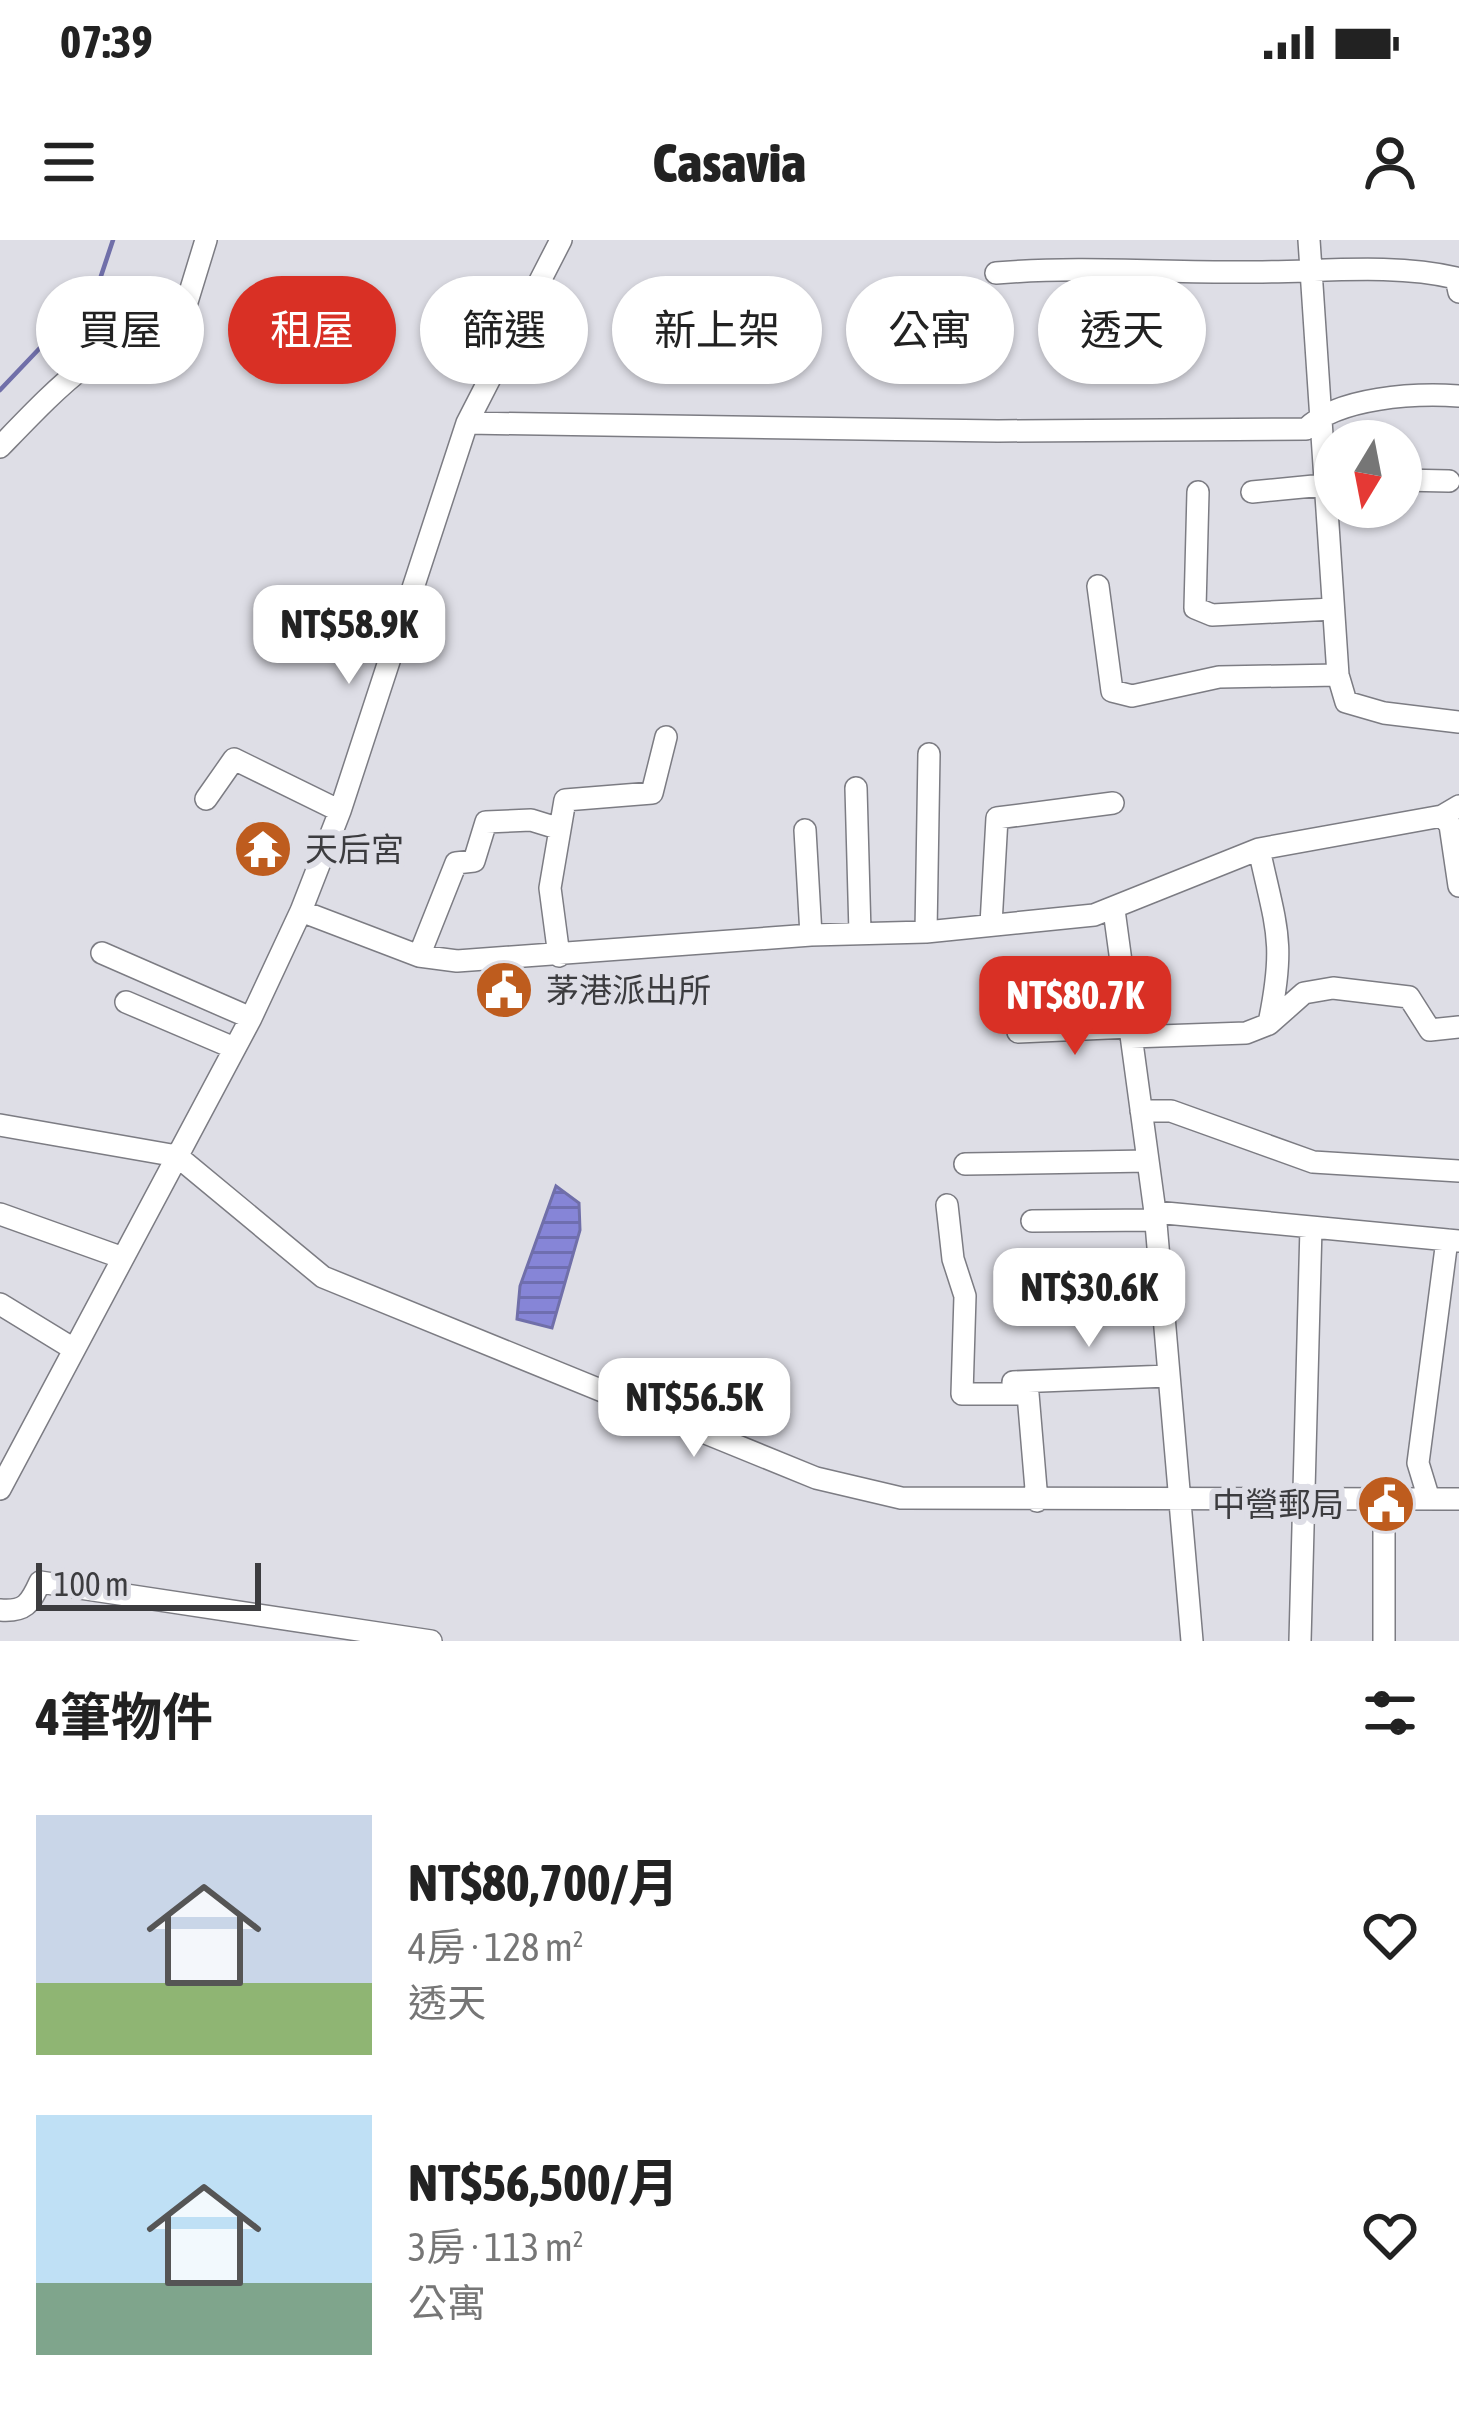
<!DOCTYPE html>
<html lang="zh-TW">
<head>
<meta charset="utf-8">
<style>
  :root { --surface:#fff; --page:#f6f6f6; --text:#222; --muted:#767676; --accent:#d93025 }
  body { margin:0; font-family:"Asap Condensed","Noto Sans TC",sans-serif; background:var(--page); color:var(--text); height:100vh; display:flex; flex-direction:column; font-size:45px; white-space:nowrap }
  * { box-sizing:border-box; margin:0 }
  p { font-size:39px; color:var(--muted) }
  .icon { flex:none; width:66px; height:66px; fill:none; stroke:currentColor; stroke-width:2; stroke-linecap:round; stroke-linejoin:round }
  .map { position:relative; height:1401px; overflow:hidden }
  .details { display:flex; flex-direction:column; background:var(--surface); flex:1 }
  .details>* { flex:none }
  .hud { position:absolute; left:36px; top:36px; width:1389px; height:108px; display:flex; gap:24px }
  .needle { width:78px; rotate:190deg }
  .buttons { position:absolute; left:1314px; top:180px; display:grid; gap:24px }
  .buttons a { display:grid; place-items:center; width:108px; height:108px; border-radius:50%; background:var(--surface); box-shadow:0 3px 9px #0004; font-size:60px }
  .scale { position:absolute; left:36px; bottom:30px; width:225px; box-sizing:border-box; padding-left:12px; border:6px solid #3c3c3f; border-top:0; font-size:33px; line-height:42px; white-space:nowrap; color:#3c3c3f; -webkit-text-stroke:9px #dedee6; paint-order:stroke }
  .price { position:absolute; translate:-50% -102px; padding:0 27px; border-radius:24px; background:#fff; color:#222; font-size:39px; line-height:78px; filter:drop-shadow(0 3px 6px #0008) }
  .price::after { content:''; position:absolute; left:50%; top:72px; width:36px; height:27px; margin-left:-18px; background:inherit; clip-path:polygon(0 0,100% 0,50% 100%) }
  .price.selected { background:var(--accent); color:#fff }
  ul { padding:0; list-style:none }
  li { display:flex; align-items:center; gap:36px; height:300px; padding:0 36px }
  li span { display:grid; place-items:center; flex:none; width:336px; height:240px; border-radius:0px; color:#555 }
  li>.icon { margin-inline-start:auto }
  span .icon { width:144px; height:144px; fill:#fffc; stroke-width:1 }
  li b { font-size:51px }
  h2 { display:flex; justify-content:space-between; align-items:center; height:144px; padding:0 36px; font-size:51px }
  .tag { padding:0 42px; border-radius:54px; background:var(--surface); box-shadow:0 3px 9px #0004; font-size:42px; line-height:108px }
  .tag.selected { background:var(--accent); color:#fff }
  .status { display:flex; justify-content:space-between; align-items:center; height:84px; padding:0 60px; background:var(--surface); direction:ltr }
  .status svg { height:33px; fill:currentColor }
  header { display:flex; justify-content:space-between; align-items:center; height:156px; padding:0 36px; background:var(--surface); font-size:54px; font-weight:800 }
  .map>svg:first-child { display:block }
</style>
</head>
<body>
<div class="status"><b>07:39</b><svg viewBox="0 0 49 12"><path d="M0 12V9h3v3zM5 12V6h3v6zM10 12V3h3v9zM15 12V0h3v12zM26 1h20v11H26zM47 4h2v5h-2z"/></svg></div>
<header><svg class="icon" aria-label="menu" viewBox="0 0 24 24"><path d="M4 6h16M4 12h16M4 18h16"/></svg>Casavia<svg class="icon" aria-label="person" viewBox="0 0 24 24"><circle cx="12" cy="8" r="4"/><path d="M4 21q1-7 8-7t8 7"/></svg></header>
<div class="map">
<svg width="1459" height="1401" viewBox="0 0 1459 1401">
  <defs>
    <pattern id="water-rules" width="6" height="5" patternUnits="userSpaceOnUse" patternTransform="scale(3)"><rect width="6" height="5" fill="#8685d7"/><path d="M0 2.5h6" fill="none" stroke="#6f6eb0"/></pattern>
  </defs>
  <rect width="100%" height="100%" fill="#dedee6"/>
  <!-- water -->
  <path fill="url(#water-rules)" stroke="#706fa9" stroke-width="3" d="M556,946L579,963L580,990L552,1088L517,1079L520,1046Z"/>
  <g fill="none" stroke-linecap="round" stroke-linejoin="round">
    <!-- stream -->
    <path stroke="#706fa9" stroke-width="4.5" d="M0,150L97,48L113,0"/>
    <!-- minor casing -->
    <g stroke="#7c7c83" stroke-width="24">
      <path id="minor" d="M1309,0L1338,435L1346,462L1384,473L1459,482
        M996,33C1083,26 1167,33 1254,32C1320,32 1392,23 1456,38L1459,52
        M467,183L998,191L1306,189C1338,157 1415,153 1459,156
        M0,207C59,146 99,102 183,75L206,0
        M1401,240L1449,241
        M1198,252L1195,368L1212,375L1333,369
        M1252,252L1334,244
        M1098,346L1112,451L1132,456L1219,437L1338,435
        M856,548L860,693
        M206,559L234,519L340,571
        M1442,576L1450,585L1459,646
        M805,590L811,695
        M1259,609C1276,688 1286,701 1269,783
        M1114,670L1155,972L1192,1401
        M301,671L419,716L457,721L811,695L926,692L1094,675L1259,609L1442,576L1459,566
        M991,684L997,578L1113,563
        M926,692L929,514
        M102,713L251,778
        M419,716L456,623L474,621L486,582L531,580L557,588
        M559,716L550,648L565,560L652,553L666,497
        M126,762L234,808
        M1018,792L1130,787
        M1131,797L1246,793L1269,784L1304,753L1333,748L1409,757L1430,790L1459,787
        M1141,871H1171L1313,922L1459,931
        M0,885L177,916L323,1037L816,1238L901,1258L1459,1259
        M965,924L1148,921
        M947,965L953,1019L965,1056L962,1154H1028L1037,1261
        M1155,972L1459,1001
        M0,974L123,1018
        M1032,981L1156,980
        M0,1064L72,1108
        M1013,1142L1168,1136
        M0,1249L251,778L301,671L340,571L467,183L561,0
        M1429,1259L1418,1223L1447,1000
        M0,1370C25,1372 30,1364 40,1342L431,1401
        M1300,1401L1311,987
        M1384,1401V1260"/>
    </g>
    <!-- minor -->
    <use href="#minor" stroke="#fff" stroke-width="21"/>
  </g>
  <!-- icons -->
  <defs>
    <g id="temple-disc" transform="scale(3)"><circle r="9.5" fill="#be5c1e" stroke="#dedee6"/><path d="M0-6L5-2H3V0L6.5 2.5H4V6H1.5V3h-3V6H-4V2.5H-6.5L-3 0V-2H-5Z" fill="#fff"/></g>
    <g id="civic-disc" transform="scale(3)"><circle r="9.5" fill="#be5c1e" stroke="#dedee6"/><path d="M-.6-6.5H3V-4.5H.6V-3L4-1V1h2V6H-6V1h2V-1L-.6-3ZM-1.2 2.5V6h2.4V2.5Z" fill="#fff"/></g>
  </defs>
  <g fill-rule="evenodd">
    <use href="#temple-disc" x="263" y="609"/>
    <use href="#civic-disc" x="504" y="750"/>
    <use href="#civic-disc" x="1386" y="1264"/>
  </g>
  <g text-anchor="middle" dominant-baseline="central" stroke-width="12" stroke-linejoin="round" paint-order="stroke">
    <!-- poi labels -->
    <g font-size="33" fill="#3c3c3f" stroke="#dedee6" text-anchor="start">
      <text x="305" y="609">天后宮</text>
      <text x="546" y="750">茅港派出所</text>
      <text x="1344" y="1264" text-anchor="end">中營郵局</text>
    </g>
  </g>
</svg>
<div class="buttons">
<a><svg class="needle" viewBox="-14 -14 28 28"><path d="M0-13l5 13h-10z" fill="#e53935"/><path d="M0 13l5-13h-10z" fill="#767676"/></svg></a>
</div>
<div class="scale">100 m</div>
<b class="price" style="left:349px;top:447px">NT$58.9K</b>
<b class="price selected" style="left:1075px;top:818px">NT$80.7K</b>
<b class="price" style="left:1089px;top:1110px">NT$30.6K</b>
<b class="price" style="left:694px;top:1220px">NT$56.5K</b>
<div class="hud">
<a class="tag">買屋</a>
<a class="tag selected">租屋</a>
<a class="tag">篩選</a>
<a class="tag">新上架</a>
<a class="tag">公寓</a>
<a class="tag">透天</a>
</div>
</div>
<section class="details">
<h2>4筆物件<svg class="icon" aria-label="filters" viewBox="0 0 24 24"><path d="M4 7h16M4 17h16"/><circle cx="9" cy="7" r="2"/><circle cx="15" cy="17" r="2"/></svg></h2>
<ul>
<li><span style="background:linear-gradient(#c9d6e8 70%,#8fb573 0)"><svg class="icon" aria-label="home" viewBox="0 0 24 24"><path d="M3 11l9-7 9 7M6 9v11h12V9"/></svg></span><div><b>NT$80,700/月</b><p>4房 · 128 m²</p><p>透天</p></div><svg class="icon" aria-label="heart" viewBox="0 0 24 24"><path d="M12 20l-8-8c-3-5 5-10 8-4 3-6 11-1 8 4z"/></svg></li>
<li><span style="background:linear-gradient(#bfe0f5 70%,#7fa58c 0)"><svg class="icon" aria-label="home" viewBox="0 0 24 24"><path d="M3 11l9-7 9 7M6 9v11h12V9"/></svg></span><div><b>NT$56,500/月</b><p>3房 · 113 m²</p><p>公寓</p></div><svg class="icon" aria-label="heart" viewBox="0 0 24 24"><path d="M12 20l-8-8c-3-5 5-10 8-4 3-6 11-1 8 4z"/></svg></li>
</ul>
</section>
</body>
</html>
